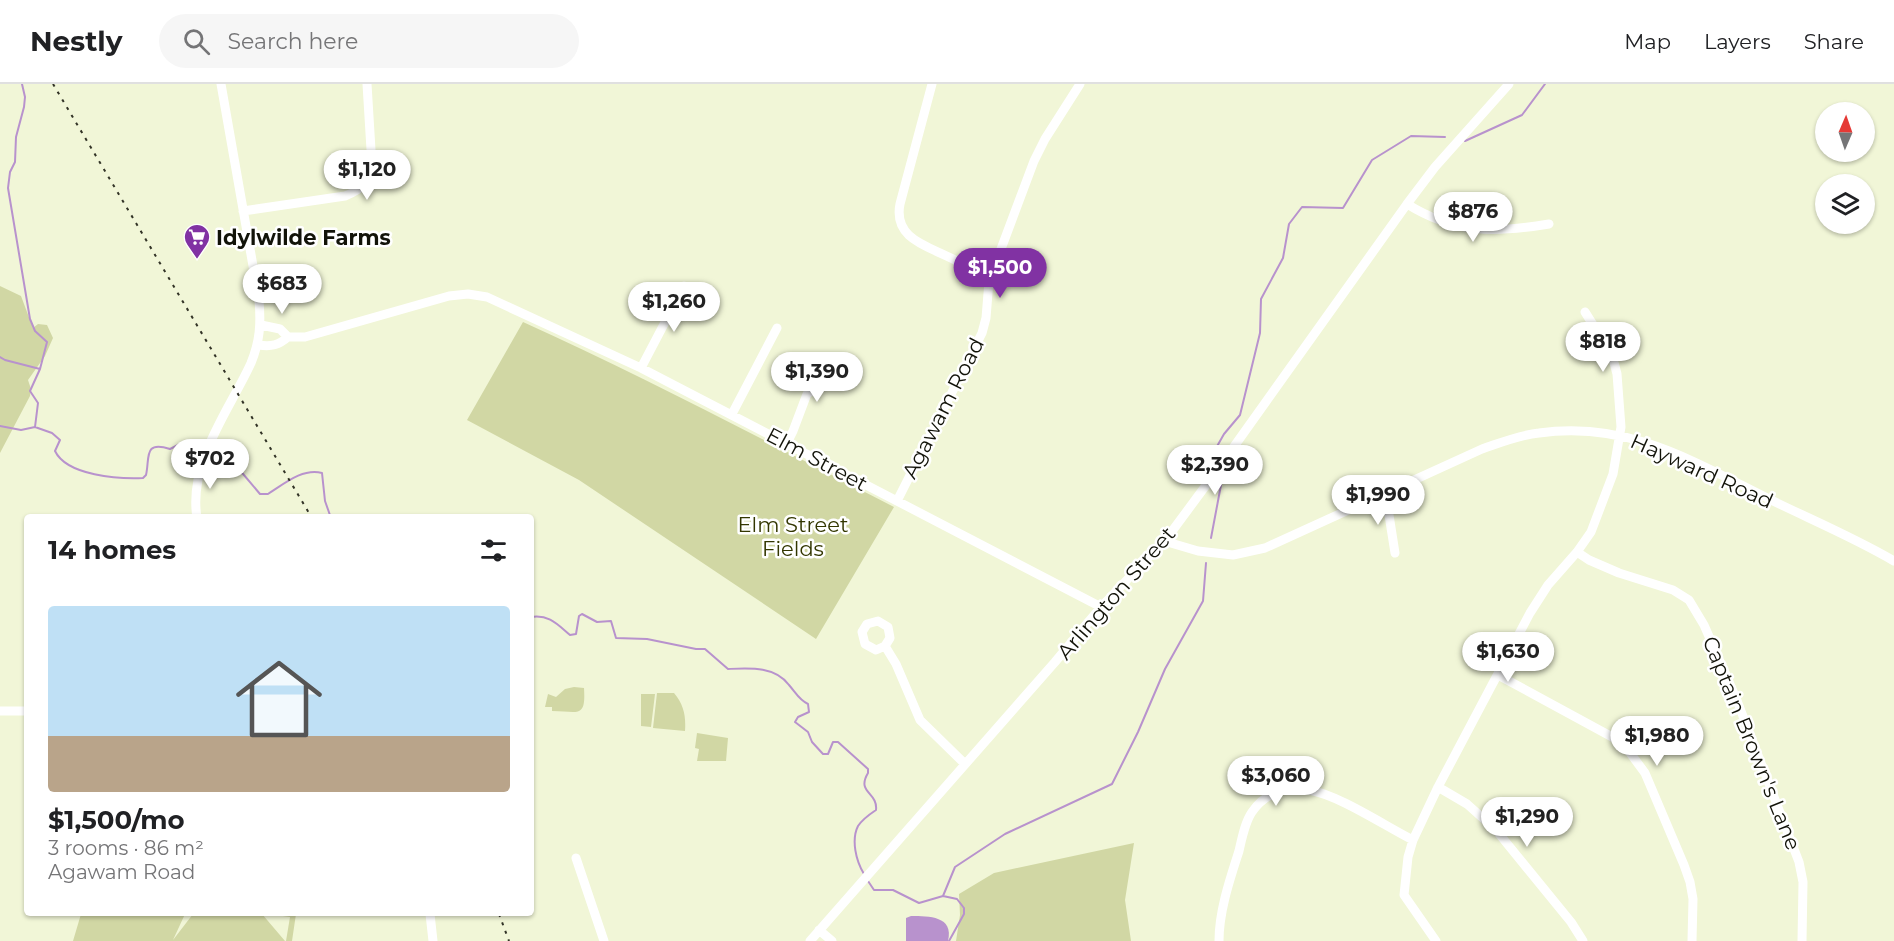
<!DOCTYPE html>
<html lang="en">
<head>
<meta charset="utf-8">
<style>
  :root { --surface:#fff; --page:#f6f6f6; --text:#202124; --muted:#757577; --line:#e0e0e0; --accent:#8132a3 }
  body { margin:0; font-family:Montserrat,sans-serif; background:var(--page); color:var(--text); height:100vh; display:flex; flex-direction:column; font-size:22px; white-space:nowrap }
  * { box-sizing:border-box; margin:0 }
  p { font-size:20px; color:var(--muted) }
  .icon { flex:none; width:33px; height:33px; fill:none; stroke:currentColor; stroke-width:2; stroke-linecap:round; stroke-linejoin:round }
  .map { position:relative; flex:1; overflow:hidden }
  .details { position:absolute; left:24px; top:430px; width:510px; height:402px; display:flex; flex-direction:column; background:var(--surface); border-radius:6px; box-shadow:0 2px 4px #0004 }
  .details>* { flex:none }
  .needle { width:39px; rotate:2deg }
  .controls { position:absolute; left:1815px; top:18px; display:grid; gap:12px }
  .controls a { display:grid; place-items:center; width:60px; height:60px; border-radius:50%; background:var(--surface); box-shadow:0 2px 4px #0004; font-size:30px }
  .price { position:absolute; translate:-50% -51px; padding:0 14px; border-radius:21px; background:#fff; color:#222; font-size:20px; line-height:39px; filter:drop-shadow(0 2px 3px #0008) }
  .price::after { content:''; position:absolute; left:50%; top:36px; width:18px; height:14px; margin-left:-9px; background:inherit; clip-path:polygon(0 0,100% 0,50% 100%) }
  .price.active { background:var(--accent); color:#fff }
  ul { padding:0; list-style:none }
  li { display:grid; align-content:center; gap:12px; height:318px; padding:0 24px }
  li+li { border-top:2px solid var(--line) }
  li span { display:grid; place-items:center; height:186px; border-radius:6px; color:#555 }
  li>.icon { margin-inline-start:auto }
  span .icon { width:108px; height:108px; fill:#fffc; stroke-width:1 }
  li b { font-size:26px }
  h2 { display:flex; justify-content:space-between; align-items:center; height:72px; padding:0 24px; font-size:26px }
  header { display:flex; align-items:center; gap:36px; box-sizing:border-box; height:84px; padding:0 30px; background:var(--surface); border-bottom:2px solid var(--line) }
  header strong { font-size:28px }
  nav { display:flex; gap:33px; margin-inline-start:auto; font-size:21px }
  .search { width:420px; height:54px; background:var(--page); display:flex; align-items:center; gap:15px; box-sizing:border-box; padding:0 21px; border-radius:33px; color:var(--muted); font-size:22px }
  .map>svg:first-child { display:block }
</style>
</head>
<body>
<header>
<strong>Nestly</strong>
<div class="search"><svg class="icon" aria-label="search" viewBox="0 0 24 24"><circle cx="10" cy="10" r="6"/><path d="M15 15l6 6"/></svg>Search here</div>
<nav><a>Map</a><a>Layers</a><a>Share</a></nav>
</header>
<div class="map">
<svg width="1894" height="857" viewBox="0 0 1894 857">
  <rect width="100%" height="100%" fill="#f1f6d7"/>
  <!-- green -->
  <path fill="#d1d7a4" d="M0,202L21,212L33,244L38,240L47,241L53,254L45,272L28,296L31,305L30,312L0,369Z
    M523,238C649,295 771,360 894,423L816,555L579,396L467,336Z
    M574,603L584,604C586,635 578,627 552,627V623H545L548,610L556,613L565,605Z
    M657,609H674C684,621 686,632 685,647L653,644Z
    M641,610H655L651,643L641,642Z
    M697,649L728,654L726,677H697L699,665L695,664Z
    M1134,759L1125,816L1131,857H956L960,831L959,810L994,789Z
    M81,830H185L173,856L193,830H262L285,857H73Z
    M268,830H296L292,857H286L290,833Z"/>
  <!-- water -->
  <path fill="#b892cd" d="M911,832C929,832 954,832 948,857H906V834Z"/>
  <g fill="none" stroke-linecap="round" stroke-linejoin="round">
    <!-- stream -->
    <path stroke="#b892cd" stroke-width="2" d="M22,0L25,13L24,23L16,53L15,78L10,88L8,104L30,235L35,247L47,258L40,285L30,307L38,319L35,343L52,349L60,356L55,367C67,392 119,395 143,394L146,391C150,374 143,356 170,365L182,359L203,368
      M1465,57L1522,31L1545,0
      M0,273L5,276L40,285
      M0,342L21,346L35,343
      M208,370L238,384L260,410H268C284,400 302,384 322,389L325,417L331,434
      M1208,383L1207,380L1224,350L1240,331L1260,249L1261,215L1283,174L1289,140L1302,123L1343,124L1372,76L1411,52L1445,53
      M1211,454L1221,401L1219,394
      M531,533C549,530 558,541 570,551L576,550L579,532L582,530L597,538L611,537L616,554L647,555L696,565H705L728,585C750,584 775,582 789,601C796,609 799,616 808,620L809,628L798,633L795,638L808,648L812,658L823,670H828L833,658H838L868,685V689C856,709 878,708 876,726C870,730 862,736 858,742C851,756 856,777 864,790
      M868,797L874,806H893L919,819L943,812L957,815L964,824V830L949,857
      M943,812L955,783L1005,750L1112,700L1138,648L1165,585L1203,517L1206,479"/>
    <!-- minor -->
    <path stroke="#fff" stroke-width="9" d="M932,0L900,120C893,155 928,162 953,175C965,181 977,190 989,197
      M1407,120C1455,150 1495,149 1549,140
      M243,127L345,112C360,106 370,99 372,82L367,0
      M261,241L280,245L288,253H305L449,212L468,210L487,213L641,284L1101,523
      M259,261C271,263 279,261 288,253
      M641,284L684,202
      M732,330L777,244
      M787,359L793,347L807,310L852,282
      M1380,411L1389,431L1395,469
      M897,417L982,249L986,234L989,197L1034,77L1045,55L1080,0
      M197,434C188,378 229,327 251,279C260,257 261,240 259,216L221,0
      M1164,457L1198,467L1233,471L1265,464L1482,365C1500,359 1519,351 1539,349C1628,336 1694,378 1771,416C1812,436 1855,454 1894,477
      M1577,468L1589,476L1619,489L1673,506L1689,516L1704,541L1736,614L1799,778L1803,798L1802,857
      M885,562L876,566L865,560L862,548L867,540L878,537L888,543L890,554L885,562L896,580L920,636L965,680
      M1498,591L1614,654L1628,666L1645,689L1684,781L1690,798L1693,815L1692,857
      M0,627H27
      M1438,703L1467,720L1496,746L1571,838L1583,857
      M576,774L604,857
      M430,830L433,857
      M819,846L832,857
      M810,857L1055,578L1101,523L1167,454L1218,385L1407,120L1435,83L1509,0
      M1219,857C1219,827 1230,795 1239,767C1242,754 1245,738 1252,728C1265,709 1287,701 1309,706C1339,711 1385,742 1413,756
      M1436,857L1404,811L1408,773L1413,756L1438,703L1530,529L1548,501L1577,468L1591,448L1613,390L1621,343L1617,290L1612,271L1585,228"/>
    <!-- rail -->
    <path stroke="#323326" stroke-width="2" stroke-dasharray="3 6" stroke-linecap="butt" d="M53,0L312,434
      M499,830L509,857"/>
  </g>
  <!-- icons -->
  <defs>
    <g id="supermarket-pin" transform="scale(1.35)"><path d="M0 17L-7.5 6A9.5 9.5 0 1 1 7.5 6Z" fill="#8132a3" stroke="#fff"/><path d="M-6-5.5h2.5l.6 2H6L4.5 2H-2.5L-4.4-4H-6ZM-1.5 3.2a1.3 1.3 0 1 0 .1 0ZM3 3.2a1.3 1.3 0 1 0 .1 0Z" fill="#fff"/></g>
  </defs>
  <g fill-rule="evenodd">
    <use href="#supermarket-pin" x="197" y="153"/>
  </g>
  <g text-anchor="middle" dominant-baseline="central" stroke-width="5" stroke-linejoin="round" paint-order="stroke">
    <!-- poi labels -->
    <g font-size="21" font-weight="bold" fill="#121309" stroke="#fff" text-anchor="start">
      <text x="216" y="153">Idylwilde Farms</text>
    </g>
    <!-- street labels -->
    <g font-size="21" fill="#121309" stroke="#fff">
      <text transform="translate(943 324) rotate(-63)">Agawam Road</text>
      <text transform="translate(817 375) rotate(28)">Elm Street</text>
      <text transform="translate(1702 387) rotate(24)">Hayward Road</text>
      <text transform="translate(1116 509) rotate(-49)">Arlington Street</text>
      <text transform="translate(1752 659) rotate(68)">Captain Brown's Lane</text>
    </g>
    <!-- park labels -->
    <g font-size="21" fill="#333700" stroke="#fff">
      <text x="793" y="440">Elm Street<tspan x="793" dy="24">Fields</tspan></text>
    </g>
  </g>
</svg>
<div class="controls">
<a><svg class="needle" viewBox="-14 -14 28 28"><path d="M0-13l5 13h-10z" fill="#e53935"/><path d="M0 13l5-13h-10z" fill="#757577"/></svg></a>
<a><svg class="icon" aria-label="layers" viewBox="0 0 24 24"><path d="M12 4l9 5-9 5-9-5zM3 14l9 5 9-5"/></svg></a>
</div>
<b class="price" style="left:367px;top:117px">$1,120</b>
<b class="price" style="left:1473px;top:159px">$876</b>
<b class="price active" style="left:1000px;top:215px">$1,500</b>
<b class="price" style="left:282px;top:231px">$683</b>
<b class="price" style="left:674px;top:249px">$1,260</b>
<b class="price" style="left:1603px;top:289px">$818</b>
<b class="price" style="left:817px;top:319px">$1,390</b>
<b class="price" style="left:210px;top:406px">$702</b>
<b class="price" style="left:1215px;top:412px">$2,390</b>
<b class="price" style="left:1378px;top:442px">$1,990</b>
<b class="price" style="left:1508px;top:599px">$1,630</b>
<b class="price" style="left:1657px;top:683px">$1,980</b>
<b class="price" style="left:1276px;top:723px">$3,060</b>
<b class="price" style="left:1527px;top:764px">$1,290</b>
<section class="details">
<h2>14 homes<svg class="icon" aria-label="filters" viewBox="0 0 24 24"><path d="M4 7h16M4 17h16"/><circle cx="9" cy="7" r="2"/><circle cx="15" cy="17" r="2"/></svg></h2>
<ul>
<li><span style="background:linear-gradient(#bfe0f5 70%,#b9a48a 0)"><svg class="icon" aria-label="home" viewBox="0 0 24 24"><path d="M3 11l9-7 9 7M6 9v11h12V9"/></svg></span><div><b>$1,500/mo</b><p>3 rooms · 86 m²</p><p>Agawam Road</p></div></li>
</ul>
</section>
</div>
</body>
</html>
